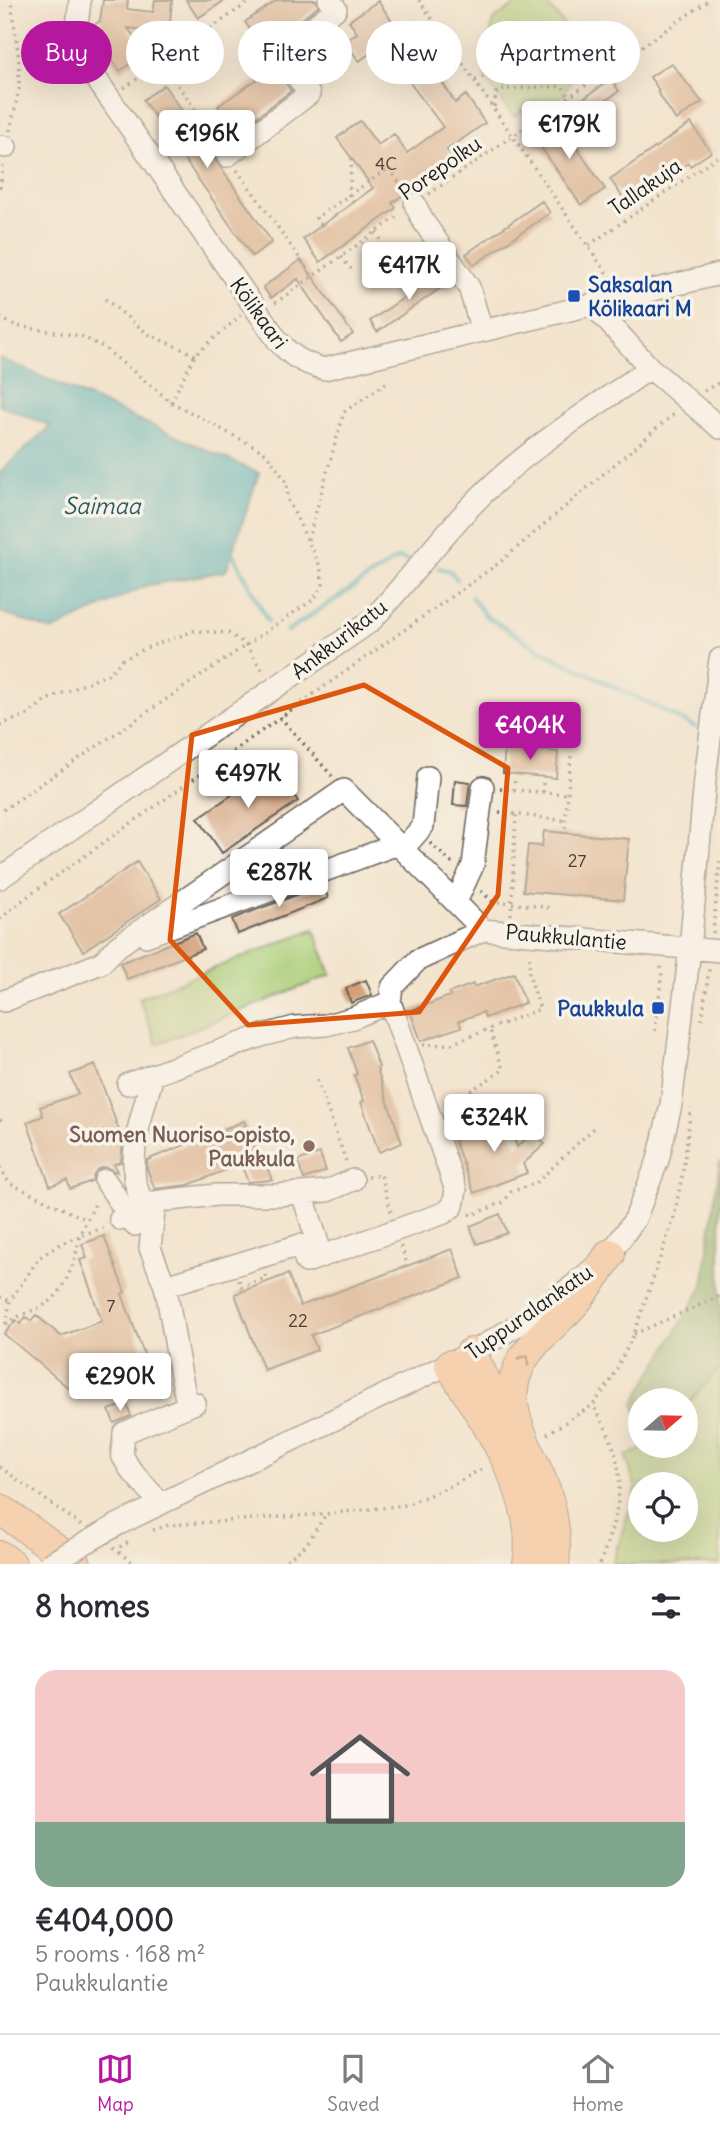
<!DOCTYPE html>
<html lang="en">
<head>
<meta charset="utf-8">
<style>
  :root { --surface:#fff; --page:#f7f7f7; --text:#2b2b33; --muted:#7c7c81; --line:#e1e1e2; --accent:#b5179e }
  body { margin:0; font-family:Delius,sans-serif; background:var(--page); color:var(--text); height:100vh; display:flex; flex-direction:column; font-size:26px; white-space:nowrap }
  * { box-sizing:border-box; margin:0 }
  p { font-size:23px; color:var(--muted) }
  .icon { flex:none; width:38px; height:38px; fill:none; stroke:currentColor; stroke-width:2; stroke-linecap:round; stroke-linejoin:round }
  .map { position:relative; height:1564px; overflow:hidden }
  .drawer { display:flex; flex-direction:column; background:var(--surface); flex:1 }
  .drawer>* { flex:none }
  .hud { position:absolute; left:21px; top:21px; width:679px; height:63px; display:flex; gap:14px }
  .needle { width:46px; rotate:70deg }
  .fabs { position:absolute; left:628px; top:1388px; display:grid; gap:14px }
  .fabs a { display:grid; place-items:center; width:70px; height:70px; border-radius:50%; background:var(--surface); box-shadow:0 7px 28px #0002; font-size:35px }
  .price { position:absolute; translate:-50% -60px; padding:0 16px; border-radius:7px; background:#fff; color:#222; font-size:23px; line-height:46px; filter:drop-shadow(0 2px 4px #0008) }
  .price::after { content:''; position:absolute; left:50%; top:42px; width:21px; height:16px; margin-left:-10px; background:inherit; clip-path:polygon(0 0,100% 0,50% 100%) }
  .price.on { background:var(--accent); color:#fff }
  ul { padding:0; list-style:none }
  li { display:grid; align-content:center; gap:14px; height:371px; padding:0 35px }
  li+li { border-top:2px solid var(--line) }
  li span { display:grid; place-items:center; height:217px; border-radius:21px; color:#555 }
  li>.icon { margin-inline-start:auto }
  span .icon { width:126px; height:126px; fill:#fffc; stroke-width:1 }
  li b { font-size:30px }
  h2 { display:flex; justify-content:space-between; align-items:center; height:84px; padding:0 35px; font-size:30px }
  .chip { padding:0 24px; border-radius:32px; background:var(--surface); box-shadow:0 7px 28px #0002; font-size:24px; line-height:63px }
  .chip.on { background:var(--accent); color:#fff }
  .tab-bar { display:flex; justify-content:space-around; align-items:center; height:98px; border-top:2px solid var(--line); background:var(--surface); font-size:19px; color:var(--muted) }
  .tab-bar a { display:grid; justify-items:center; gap:4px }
  .tab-bar .on { color:var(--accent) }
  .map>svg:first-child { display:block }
</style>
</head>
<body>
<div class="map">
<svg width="720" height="1564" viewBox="0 0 720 1564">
  <rect width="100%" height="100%" fill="#f7f3e8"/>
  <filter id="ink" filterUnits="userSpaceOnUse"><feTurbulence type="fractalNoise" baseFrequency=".0143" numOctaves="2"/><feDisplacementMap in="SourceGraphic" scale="14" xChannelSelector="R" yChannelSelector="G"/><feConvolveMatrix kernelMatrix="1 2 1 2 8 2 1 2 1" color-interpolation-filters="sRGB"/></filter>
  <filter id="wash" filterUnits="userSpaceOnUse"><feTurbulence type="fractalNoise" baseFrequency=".00686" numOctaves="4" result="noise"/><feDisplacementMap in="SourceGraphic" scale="28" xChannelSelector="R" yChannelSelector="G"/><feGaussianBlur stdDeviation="1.57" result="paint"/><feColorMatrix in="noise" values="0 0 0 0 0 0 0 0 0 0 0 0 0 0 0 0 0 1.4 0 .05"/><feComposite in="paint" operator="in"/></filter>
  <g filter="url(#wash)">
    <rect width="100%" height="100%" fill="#f3e4cd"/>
    <!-- green -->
    <path fill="#aacd77" stroke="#63744a" stroke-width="2" fill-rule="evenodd" d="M523,0H544C564,27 591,47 571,81C564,94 557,102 543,106L534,102L514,117L484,77L493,20Z
      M314,929L331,975L157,1044L139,998Z
      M720,1368V1564H612L636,1490L626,1456L651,1446H686V1406ZM640,1484H686V1530H640Z"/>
    <!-- forest -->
    <path fill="#87b068" stroke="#526642" stroke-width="2" d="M720,1161V1368L686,1406V1400H640V1423L634,1403L703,1286Z"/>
    <!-- water -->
    <path fill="#3cacb9" stroke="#2c646a" stroke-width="2" d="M0,358L259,473L226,571L145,586L52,631L0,612V472L50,426L0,405Z"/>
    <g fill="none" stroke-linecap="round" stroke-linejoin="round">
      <!-- stream -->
      <path stroke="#3cacb9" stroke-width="5" d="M232,552L268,621
        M439,568L450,571L457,579
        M471,597L486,616L540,650L696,727
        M287,631L398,558L407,560"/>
    </g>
    <g id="blocks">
      <!-- building -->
      <path fill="#d39e78" d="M103,0H128L127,9L153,12L155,0H172L169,33L128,28L143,50L139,54L141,57L120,71L98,40L99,34L93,26L100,21Z
        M186,0H225L198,18Z
        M277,0H316L318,6L264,50L245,22Z
        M378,1L404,38L419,27L435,51L426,56L455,103L466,95L485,123L447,150L457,164L434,180L429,173L402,191L404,194L392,203L396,208L320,262L303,239L373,188L337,138L360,121L378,145L394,134L407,153L443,127L382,45L359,61L345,41L357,33L349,21Z
        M671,63L702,102L676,120L657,91L659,90L650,77Z
        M275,67L291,91L236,133L218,106Z
        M611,79L619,91L587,114L579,102Z
        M164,85L272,242L252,256L143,100Z
        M564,118L575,132L569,136L605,189L581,205L532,134L547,124L550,128Z
        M691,123L711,152L690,166L688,163L626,202L610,179Z
        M542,201L550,213L474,265L466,254Z
        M301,260L353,334L341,342L298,279L271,298L263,287Z
        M441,272L448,283L377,332L370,321Z
        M505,747L558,752L556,778L503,773Z
        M274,766L298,801L222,853L198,818Z
        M455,780L470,782L467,806L453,805Z
        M544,831L629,839L623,900L523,891L528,845L542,846Z
        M137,862L161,899L83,951L59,914Z
        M323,885L328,898L238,934L232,919Z
        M196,933L203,949L127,979L120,963Z
        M514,973L525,1003L485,1018L483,1012L459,1021L461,1027L421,1041L410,1011L450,996L449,993L473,984L474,987Z
        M366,980L372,995L351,1003L346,988Z
        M369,1040L379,1067L377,1068L385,1094L402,1143L379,1152L361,1102L364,1101L354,1075L357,1074L348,1048Z
        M95,1065L123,1141L121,1162L114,1164L117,1172L105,1167L98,1169L94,1174L92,1181L70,1189L67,1180L50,1186L27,1122L43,1116L40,1107L78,1094L70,1074Z
        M506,1117L517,1147L533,1132L545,1144L523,1164L527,1173L474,1193L453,1137Z
        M244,1121L259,1160L264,1158L272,1180L248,1182L241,1164L188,1185L155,1189L147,1169V1160Z
        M320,1153L326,1171L304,1179L297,1161Z
        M500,1214L507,1233L477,1244L470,1226Z
        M104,1236L125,1292L122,1294L149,1368L111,1382L108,1372L78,1383L71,1390L4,1334L16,1320L20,1324L26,1317L31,1321L36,1315L61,1336L102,1321L80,1260L87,1258L82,1244Z
        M452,1249L463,1278L311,1335L317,1350L264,1370L235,1294L288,1274L300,1306Z
        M127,1404L131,1416L114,1423L109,1410Z"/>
    </g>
  </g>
  <g filter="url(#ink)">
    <use href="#blocks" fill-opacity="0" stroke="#67625a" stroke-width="2"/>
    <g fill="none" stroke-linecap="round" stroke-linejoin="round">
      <!-- minor casing -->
      <g stroke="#67625a" stroke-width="24">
        <path id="minor" d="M80,0L76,35L79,54L278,341C292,357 303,363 324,369L720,274
          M0,146L6,147
          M227,156L309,94L284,58V49L336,9L329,0
          M415,204L423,221L469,287L482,331
          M592,304L650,368L720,428
          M258,849L276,889
          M403,849L423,826L428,777
          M0,878L370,622C407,583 438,539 476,501C526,449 591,410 650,368
          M456,902L473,865L483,787
          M146,936L398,844
          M4,1001L101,963L118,946L344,790L483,930L720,951
          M128,1084L261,1036L295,1027L326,1025L353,1018L390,1002
          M105,1180L135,1225
          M302,1193L322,1256
          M155,1202L150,1248L165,1286L300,1245L306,1262L444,1213L453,1206L456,1190L390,1002L392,987L418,960L483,930
          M145,1207C141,1199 137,1190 135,1181C130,1146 144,1108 153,1075
          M120,1219L155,1202L169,1200L217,1195H276L327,1191L353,1180
          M165,1286C174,1326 177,1366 188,1406
          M161,1504L130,1469L122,1455L124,1433L195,1403
          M117,1525L471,1353L516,1326L574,1285L610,1254L635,1219L658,1160L671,1105L690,949L705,779L720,659"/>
      </g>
      <!-- highway casing -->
      <g stroke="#67625a" stroke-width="32">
        <path id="highway" d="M471,1353L511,1431
          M450,1365C483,1420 541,1496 528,1564
          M0,1509L76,1564
          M0,1556L11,1564
          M554,1564C557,1539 553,1514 545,1490C533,1454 501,1412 517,1372C526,1346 553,1326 572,1306C586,1290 598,1272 610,1254"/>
      </g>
      <!-- path -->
      <path stroke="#67625a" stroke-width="3.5" stroke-dasharray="2 5" stroke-linecap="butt" d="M419,0L612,281
        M162,62L217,141
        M475,80L495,73L507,89L562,86L592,130
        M124,88L252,0
        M494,107L496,93L507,89
        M10,131L19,89V59L11,0
        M352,159L349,195L353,202
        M237,170L313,277
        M0,188L3,166
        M429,194L709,0
        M321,225L316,218L389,168L405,191
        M376,232L385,246
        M589,245L720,155
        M341,257L352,270
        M105,299L148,334L195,355
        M275,303L400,215
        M0,318L16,326L81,336L103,347L171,402L266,453L287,483L288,500L320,566L323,585L314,599L0,812
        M704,391L720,382
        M171,402L195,355L241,315
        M308,540L344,412L389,381
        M280,717L332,776
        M0,725L27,715L46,700L109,674L122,660L146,648L194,631L228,633L245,644L265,674
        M500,789L568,794
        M514,790L515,778
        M543,792V781
        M499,812L566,821
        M565,828L571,755
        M430,843L453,864
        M481,891L492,901L552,908
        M511,915L516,814
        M0,919L24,899L499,563L675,413
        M713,933L720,859
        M702,1020L709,969
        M655,1031L662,972L660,963
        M423,1045L451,1044L540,1009L529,974L530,953
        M317,1080L347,1164
        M445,1103L470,1091L503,1070L490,1030
        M0,1119V1121
        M0,1167L9,1183L87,1220
        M368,1177L381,1175L391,1212
        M469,1214L472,1215L504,1202L511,1192L536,1183L595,1127
        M401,1246L406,1261
        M239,1280L241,1287L266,1278L265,1274
        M0,1297L10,1301
        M6,1324L10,1301L39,1258L60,1244L79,1236L96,1202
        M6,1324C20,1314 32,1312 46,1304C63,1296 79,1254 79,1236L103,1228
        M634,1334L720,1296
        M547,1434L593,1405
        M0,1467L81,1525
        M153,1530L169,1525L326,1514L406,1505L453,1485L485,1467
        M113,1548L135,1564
        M281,1564L306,1545L326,1514
        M600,1564C623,1498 631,1468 593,1405L610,1382L634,1334L674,1217L683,1171L691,1108"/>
      <!-- minor -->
      <use href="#minor" stroke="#fff" stroke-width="21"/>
      <!-- highway -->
      <use href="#highway" stroke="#fbbb8c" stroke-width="30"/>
      <!-- minor-bridge casing -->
      <g stroke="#67625a" stroke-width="24" stroke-linecap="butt">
        <path id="minor-bridge" d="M49,1564L117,1525"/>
      </g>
      <!-- path-bridge -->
      <path stroke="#67625a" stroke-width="3.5" stroke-dasharray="2 5" stroke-linecap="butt" d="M120,1547L129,1542"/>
      <!-- minor-bridge -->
      <use href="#minor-bridge" stroke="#fff" stroke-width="21"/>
    </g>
    <!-- one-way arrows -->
    <defs><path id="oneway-chevron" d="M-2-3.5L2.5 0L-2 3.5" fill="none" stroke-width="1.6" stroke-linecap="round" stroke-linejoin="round" transform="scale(1.75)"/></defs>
    <use stroke="#8c6c54" href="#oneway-chevron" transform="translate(525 1359) rotate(-55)"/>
  </g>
  <!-- marked area -->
  <path d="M0 0H720V1564H0ZM364,685L508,768L498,895L419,1012L248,1025L170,940L192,735Z" fill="#f3e4cd" fill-opacity=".55" fill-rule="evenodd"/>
  <path fill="none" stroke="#de560d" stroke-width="5" stroke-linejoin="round" d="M364,685L508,768L498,895L419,1012L248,1025L170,940L192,735Z"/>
  <!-- markers -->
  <g fill="#1a4fb4" stroke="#f7f3e8" stroke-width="2.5">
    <rect x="567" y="289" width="14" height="14" rx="3.5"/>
    <rect x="651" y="1001" width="14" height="14" rx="3.5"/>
  </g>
  <circle fill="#8d6e63" stroke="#f7f3e8" stroke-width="2.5" cx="309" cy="1146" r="7"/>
  <g text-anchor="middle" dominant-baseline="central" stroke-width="7" stroke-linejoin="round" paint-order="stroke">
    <!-- number labels -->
    <g font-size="18" fill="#4a3c33">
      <text x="386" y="163">4C</text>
      <text x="577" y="860">27</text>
      <text x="111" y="1305">7</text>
      <text x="298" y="1320">22</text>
    </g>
    <!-- street labels -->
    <g font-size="21" fill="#1c1c1c" stroke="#f7f3e8">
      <text transform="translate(440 168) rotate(-35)">Porepolku</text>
      <text transform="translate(645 187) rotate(-35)">Tallakuja</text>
      <text transform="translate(259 313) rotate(54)">Kölikaari</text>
      <text transform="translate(339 639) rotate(-38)">Ankkurikatu</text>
      <text transform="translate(566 937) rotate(5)">Paukkulantie</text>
      <text transform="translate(529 1312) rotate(-35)">Tuppuralankatu</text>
    </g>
    <!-- transit labels -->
    <g font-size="21" font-weight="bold" fill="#164399" stroke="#f7f3e8" text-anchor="start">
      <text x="588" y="284">Saksalan<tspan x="588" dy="24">Kölikaari M</tspan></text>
      <text x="644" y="1008" text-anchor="end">Paukkula</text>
    </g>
    <!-- education labels -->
    <g font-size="21" font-weight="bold" fill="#785e54" stroke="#f7f3e8" text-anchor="end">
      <text x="295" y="1134">Suomen Nuoriso-opisto,<tspan x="295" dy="24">Paukkula</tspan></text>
    </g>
    <!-- water labels -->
    <g font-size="23" font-style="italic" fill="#2a5d63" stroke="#f7f3e8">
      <text x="102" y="505">Saimaa</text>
    </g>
  </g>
</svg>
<div class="fabs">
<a><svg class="needle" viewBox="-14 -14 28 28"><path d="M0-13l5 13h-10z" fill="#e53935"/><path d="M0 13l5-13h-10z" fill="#7c7c81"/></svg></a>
<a><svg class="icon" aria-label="locate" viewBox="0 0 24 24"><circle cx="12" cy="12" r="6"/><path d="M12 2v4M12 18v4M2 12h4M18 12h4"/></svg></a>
</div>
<b class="price" style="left:569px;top:161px">€179K</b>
<b class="price" style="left:207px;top:170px">€196K</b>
<b class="price" style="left:409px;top:302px">€417K</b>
<b class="price on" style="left:530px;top:762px">€404K</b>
<b class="price" style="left:248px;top:810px">€497K</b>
<b class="price" style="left:279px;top:909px">€287K</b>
<b class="price" style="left:494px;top:1154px">€324K</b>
<b class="price" style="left:120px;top:1413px">€290K</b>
<div class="hud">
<a class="chip on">Buy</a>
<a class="chip">Rent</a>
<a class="chip">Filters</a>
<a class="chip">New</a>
<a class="chip">Apartment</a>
</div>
</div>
<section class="drawer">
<h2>8 homes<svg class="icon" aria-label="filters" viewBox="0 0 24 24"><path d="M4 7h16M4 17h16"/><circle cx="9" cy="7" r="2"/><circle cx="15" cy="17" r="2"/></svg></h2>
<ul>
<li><span style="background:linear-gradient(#f6c9c9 70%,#7fa58c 0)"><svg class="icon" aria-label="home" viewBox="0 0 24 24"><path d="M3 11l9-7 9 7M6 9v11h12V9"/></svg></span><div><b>€404,000</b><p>5 rooms · 168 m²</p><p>Paukkulantie</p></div></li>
</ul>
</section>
<nav class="tab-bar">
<a class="on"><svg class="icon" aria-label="map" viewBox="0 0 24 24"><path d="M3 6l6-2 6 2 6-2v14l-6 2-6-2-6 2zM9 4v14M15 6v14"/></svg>Map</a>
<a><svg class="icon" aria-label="saved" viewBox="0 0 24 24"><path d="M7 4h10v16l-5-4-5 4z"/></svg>Saved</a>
<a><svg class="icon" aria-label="home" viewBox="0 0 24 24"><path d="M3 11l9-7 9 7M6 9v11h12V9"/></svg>Home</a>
</nav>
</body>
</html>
